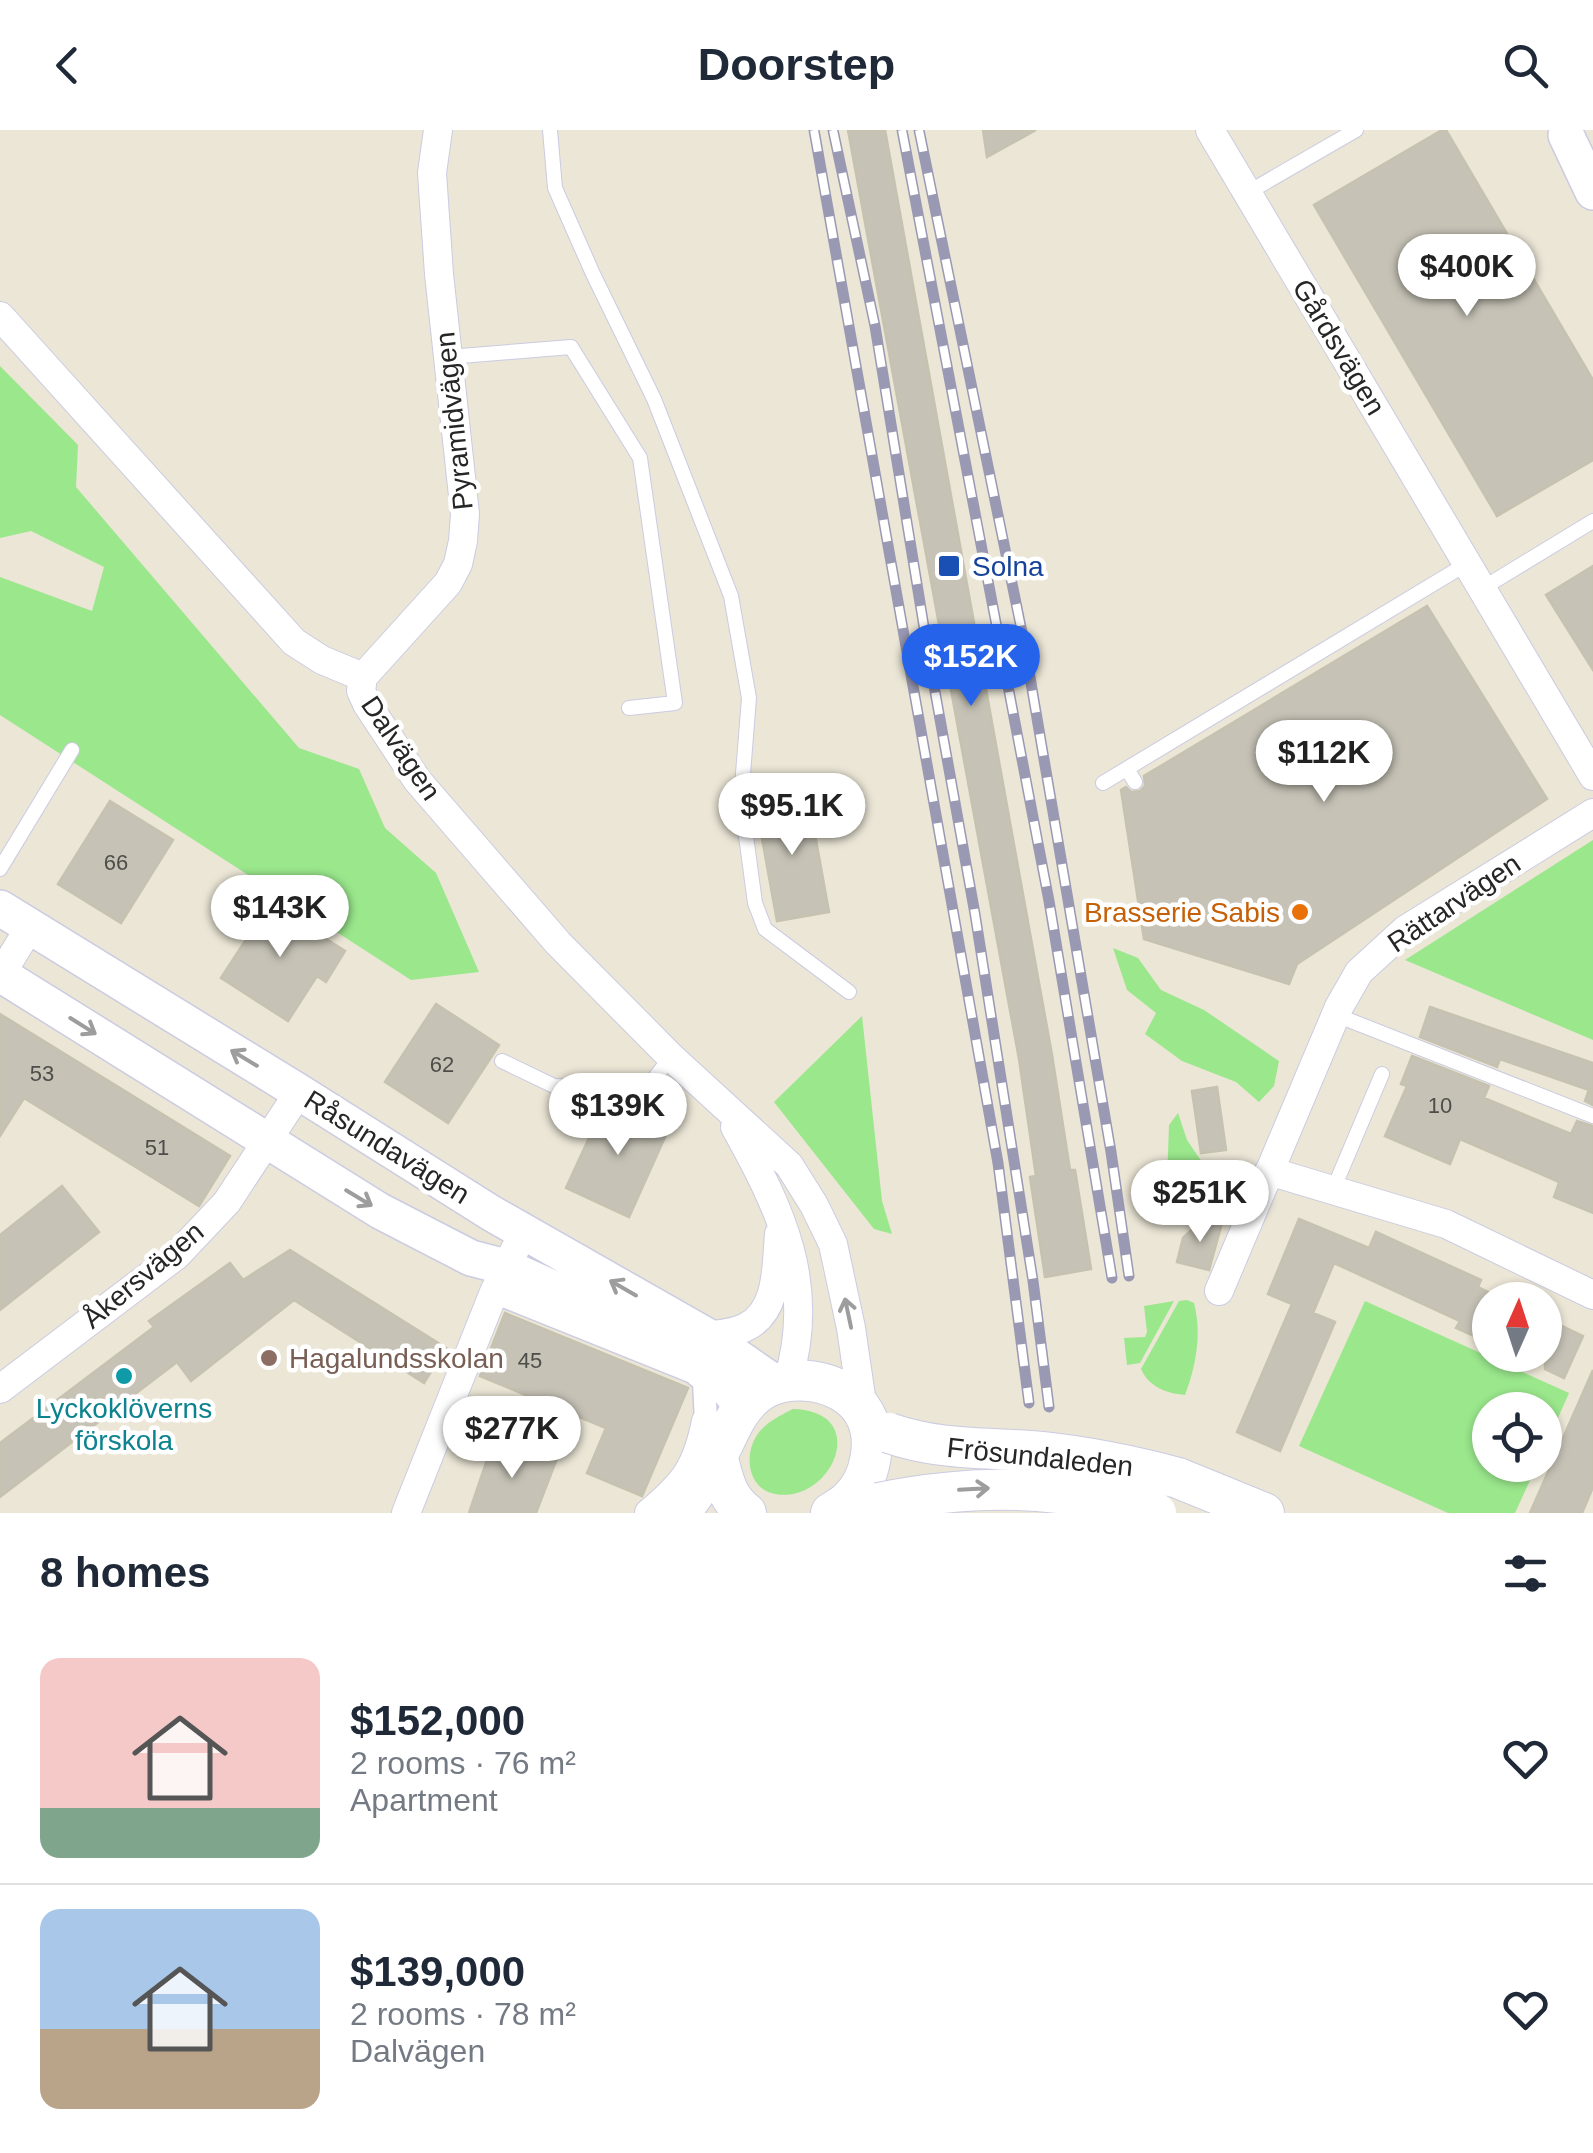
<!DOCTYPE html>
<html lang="en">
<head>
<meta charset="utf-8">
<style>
  :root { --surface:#fff; --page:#f2f2f3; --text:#1f2937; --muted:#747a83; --line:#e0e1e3; --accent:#2563eb }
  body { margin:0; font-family:Helvetica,sans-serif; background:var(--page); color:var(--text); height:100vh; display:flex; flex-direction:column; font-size:38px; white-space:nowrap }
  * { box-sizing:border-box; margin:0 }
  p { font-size:32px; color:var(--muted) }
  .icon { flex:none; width:55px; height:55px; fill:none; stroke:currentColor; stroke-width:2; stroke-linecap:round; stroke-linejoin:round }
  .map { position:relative; height:1383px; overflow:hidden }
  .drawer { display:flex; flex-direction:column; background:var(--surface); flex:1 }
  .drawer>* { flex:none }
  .needle { width:65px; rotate:3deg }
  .controls { position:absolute; left:1472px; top:1152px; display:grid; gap:20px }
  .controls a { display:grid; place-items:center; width:90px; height:90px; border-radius:50%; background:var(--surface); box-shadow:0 2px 8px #0004; font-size:50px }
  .price { position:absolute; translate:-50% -85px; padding:0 22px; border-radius:35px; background:#fff; color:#222; font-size:32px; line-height:65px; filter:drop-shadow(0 2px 5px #0008) }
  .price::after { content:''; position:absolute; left:50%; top:60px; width:30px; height:22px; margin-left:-15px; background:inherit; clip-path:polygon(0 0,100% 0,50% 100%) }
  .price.current { background:var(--accent); color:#fff }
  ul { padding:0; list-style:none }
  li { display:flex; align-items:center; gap:30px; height:250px; padding:0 40px }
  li+li { border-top:2px solid var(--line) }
  li span { display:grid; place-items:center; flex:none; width:280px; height:200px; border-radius:20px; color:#555 }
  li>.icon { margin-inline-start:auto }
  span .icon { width:120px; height:120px; fill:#fffc; stroke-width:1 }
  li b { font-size:42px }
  h2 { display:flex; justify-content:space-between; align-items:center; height:120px; padding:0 40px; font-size:42px }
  header { display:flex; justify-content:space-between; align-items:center; height:130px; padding:0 40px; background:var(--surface); font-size:45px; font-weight:800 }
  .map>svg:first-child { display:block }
</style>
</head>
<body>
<header><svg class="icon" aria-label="back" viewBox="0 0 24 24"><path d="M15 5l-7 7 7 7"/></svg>Doorstep<svg class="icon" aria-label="search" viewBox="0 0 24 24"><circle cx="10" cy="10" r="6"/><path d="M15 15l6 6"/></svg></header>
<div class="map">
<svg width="1593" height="1383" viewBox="0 0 1593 1383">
  <rect width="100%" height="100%" fill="#ebe6d6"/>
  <!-- green -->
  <path fill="#9ae78c" d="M0,236L78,315L76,357L299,618L359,639L385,698L436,743L479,842L411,850L0,585V447L92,481L104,437L31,401L0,408Z
    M1593,710V910L1405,830Z
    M1113,818L1138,828L1161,860L1204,880L1279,931L1274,956L1259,972L1236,952L1182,931L1145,904L1156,883L1127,860Z
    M862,886L882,1071L892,1104L874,1099L774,972Z
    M1178,983L1187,1010L1219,1057L1207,1079L1178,1095L1164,1077L1167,1051L1169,995Z
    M1187,1170L1194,1173C1202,1204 1196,1236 1185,1265C1166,1263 1149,1257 1141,1239L1179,1171Z
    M1174,1171L1140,1233L1127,1235L1124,1208L1145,1207L1147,1202L1144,1176Z
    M1365,1171L1569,1263L1545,1317V1280H1490V1335H1537L1515,1383H1448L1299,1316Z
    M793,1279C876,1281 828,1383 768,1362C745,1351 745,1319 760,1301C769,1291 781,1285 793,1279Z"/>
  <!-- building -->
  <path fill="#c6c2b6" stroke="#c6c2b0" stroke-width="2.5" d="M848,0H885L1052,925L1070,1040H1075L1091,1139L1045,1147L1030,1047L1036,1046L1019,929Z
    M983,0H1036L987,27Z
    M1442,0H1446L1593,250V330L1497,386L1314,75Z
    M1593,436V540L1546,465Z
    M1427,476L1547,669L1297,834L1289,854L1144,809L1121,660L1126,657L1131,662L1140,661L1145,656L1144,646Z
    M808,666L829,782L777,791L756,675Z
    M110,671L173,710L121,793L58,754Z
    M261,768L345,821L326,852L317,846L288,891L221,848L251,802L242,797Z
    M436,874L499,915L448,993L385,952Z
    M1430,877L1593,933V975L1585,971L1589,960L1500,929L1497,937L1420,907Z
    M0,884L230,1026L199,1076L24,968L0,1006Z
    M1412,926L1489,956L1484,968L1571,1004L1577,991L1593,996V1083L1554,1067L1559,1053L1557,1051L1460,1009L1450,1034L1385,1006L1407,956L1401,954Z
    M1217,957L1226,1020L1201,1023L1192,961Z
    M607,969L670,996L629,1087L566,1058Z
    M62,1056L99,1102L0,1180V1105Z
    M1203,1089L1222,1093L1209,1140L1177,1132L1183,1108Z
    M1299,1089L1369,1118L1376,1102L1481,1150L1478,1157L1490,1163V1213L1456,1198L1460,1191L1334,1133L1313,1183L1335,1192L1280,1321L1237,1302L1292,1174L1268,1164Z
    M290,1120L446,1218L424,1253L294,1170L191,1251L177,1232L0,1367V1313L154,1197L149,1191L230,1133L243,1150Z
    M505,1183L688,1258L642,1366L587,1343L606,1298L480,1246Z
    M1545,1188L1583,1206L1564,1248L1545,1239Z
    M1593,1240V1357L1582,1383H1530Z
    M494,1309L556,1331L536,1383H469Z"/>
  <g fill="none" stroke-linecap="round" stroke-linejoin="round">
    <!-- service casing -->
    <g stroke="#cbcbe2" stroke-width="16">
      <path id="service" d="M550,0L555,58L593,144L654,269L731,466L749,568L741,669L755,773L765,799L849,862
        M1247,63L1356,0
        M448,227L571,217L640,328L675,573L629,578
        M1483,458L1593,391
        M1127,639L1135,652
        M1103,653L1468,433
        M0,739L72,620
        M1336,885L1593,986
        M502,931L554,956L645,960L671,927
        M1333,1060L1382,944"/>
    </g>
    <!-- pedestrian casing -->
    <g stroke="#cbcbe2" stroke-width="25">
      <path id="pedestrian" d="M494,1162L693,1242L704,1251L706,1291"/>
    </g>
    <!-- minor casing -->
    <g stroke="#cbcbe2" stroke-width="30">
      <path id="minor" d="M1210,0L1593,646
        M0,186L294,512L322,530L363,547
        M363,547L361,561L367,574L417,650L558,813L671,927L789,1035L814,1075L833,1114L851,1198L863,1280
        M363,547L448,453L458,434L463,411L465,384L439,144L432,43L438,0
        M0,846L30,797
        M735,997C781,1080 817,1154 788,1250
        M1269,1041L1446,1094L1593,1165
        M1219,1161L1339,877L1359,842L1405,800L1593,683
        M707,1206C720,1204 735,1203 746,1197C779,1181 776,1135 779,1104
        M0,1259L177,1125L227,1072L299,962
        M406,1383L494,1162L524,1101
        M649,1383C685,1353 697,1337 706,1291"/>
    </g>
    <!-- tertiary casing -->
    <g stroke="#cbcbe2" stroke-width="38">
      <path id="tertiary" d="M1566,5L1593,62
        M0,778L299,962L491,1083L707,1206L775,1253
        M0,844L380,1081L471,1128L506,1137L680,1216L724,1253L742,1278"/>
    </g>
    <!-- secondary casing -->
    <g stroke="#cbcbe2" stroke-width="42">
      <path id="secondary" d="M717,1325C723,1348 726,1368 746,1383
        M1178,1348L1264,1383
        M680,1383C694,1364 708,1345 718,1324C729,1303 736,1281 755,1265C785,1240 844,1248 864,1283C879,1308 871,1350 850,1369C845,1375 837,1379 831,1383"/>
    </g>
    <!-- service -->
    <use href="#service" stroke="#fff" stroke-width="14"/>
    <!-- pedestrian -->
    <use href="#pedestrian" stroke="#fff" stroke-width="22"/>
    <!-- minor -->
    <use href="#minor" stroke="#fff" stroke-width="28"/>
    <!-- tertiary -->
    <use href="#tertiary" stroke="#fff" stroke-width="35"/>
    <!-- secondary -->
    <use href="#secondary" stroke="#fff" stroke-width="40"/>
    <!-- rail casing -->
    <g stroke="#9a99b3" stroke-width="11">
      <path id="rail" d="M814,0L998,1033L1029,1273
        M833,0L875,196L929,528L975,784L1033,1151L1049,1277
        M902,0L1049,771L1112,1148
        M919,0L1024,512L1111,1022L1129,1146"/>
    </g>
    <!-- rail -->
    <use href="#rail" stroke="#fff" stroke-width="8" stroke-dasharray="22" stroke-linecap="butt"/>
    <!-- secondary-bridge casing -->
    <g stroke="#cbcbe2" stroke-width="42" stroke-linecap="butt">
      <path id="secondary-bridge" d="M889,1303C940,1321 989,1317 1042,1322C1089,1327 1133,1336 1178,1348
        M878,1373C979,1353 1057,1355 1156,1383"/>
    </g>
    <!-- secondary-bridge -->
    <use href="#secondary-bridge" stroke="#fff" stroke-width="40"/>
  </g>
  <!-- one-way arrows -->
  <defs><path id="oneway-shaft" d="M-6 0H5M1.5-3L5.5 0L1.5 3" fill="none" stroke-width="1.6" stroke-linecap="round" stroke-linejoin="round" transform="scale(2.5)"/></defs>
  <g stroke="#9d9d9d">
    <use href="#oneway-shaft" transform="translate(83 896) rotate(32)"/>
    <use href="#oneway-shaft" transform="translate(244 928) rotate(-149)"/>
    <use href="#oneway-shaft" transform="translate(359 1068) rotate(31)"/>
    <use href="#oneway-shaft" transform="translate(623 1158) rotate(-150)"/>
    <use href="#oneway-shaft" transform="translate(848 1183) rotate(-102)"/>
    <use href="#oneway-shaft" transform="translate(974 1359) rotate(-3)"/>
  </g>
  <!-- markers -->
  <rect fill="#1a4fb4" stroke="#fff" stroke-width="4" x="937" y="424" width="24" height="24" rx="5"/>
  <circle fill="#e8710a" stroke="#fff" stroke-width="4" cx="1300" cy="782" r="10"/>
  <circle fill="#8d6e63" stroke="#fff" stroke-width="4" cx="269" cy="1228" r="10"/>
  <circle fill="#0f9aa8" stroke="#fff" stroke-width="4" cx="124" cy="1246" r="10"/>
  <g text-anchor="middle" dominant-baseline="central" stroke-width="9" stroke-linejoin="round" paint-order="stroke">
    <!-- number labels -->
    <g font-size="22" fill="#4e4d4a">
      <text x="116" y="732">66</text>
      <text x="442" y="934">62</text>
      <text x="42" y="943">53</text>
      <text x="1440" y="975">10</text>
      <text x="157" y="1017">51</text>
      <text x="530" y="1230">45</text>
    </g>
    <!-- street labels -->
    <g font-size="28" fill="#262626" stroke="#fff">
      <text transform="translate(1339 217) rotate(59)">Gårdsvägen</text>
      <text transform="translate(454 291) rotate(-96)">Pyramidvägen</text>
      <text transform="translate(401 618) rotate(56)">Dalvägen</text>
      <text transform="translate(1454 773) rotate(-34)">Rättarvägen</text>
      <text transform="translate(387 1017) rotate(32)">Råsundavägen</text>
      <text transform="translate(143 1145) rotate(-40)">Åkersvägen</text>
      <text transform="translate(1040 1327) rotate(6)">Frösundaleden</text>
    </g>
    <!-- transit labels -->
    <g font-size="28" fill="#164399" stroke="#fff" text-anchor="start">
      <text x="972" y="436">Solna</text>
    </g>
    <!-- food labels -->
    <g font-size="28" fill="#c56008" stroke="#fff" text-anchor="end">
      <text x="1280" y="782">Brasserie Sabis</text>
    </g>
    <!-- education labels -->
    <g font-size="28" fill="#785e54" stroke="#fff" text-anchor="start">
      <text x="289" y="1228">Hagalundsskolan</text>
    </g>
    <!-- culture labels -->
    <g font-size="28" fill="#0d838f" stroke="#fff">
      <text x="124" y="1278">Lyckoklöverns<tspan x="124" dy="32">förskola</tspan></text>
    </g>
  </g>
</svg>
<div class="controls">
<a><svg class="needle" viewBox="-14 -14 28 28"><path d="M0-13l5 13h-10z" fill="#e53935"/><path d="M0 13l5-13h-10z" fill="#747a83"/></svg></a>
<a><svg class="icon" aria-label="locate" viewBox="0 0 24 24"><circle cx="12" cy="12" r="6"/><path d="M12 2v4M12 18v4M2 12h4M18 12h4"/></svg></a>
</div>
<b class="price" style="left:1467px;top:189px">$400K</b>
<b class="price current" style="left:971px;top:579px">$152K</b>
<b class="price" style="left:1324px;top:675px">$112K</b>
<b class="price" style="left:792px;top:728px">$95.1K</b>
<b class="price" style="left:280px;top:830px">$143K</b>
<b class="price" style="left:618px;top:1028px">$139K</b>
<b class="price" style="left:1200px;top:1115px">$251K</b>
<b class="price" style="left:512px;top:1351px">$277K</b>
</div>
<section class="drawer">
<h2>8 homes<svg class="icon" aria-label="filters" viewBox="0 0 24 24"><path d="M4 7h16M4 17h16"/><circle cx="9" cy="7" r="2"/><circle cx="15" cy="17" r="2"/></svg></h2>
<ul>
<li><span style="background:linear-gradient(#f6c9c9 75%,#7fa58c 0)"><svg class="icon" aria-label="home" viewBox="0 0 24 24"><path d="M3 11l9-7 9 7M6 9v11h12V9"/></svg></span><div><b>$152,000</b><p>2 rooms · 76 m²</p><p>Apartment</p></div><svg class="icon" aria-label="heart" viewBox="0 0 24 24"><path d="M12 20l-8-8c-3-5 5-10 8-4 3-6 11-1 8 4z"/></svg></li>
<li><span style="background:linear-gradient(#a9c7e8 60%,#b9a48a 0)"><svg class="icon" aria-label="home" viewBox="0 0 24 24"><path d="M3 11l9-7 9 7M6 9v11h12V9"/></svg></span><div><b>$139,000</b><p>2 rooms · 78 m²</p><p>Dalvägen</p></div><svg class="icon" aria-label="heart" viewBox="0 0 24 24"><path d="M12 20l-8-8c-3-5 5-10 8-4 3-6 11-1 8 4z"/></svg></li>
</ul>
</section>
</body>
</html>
